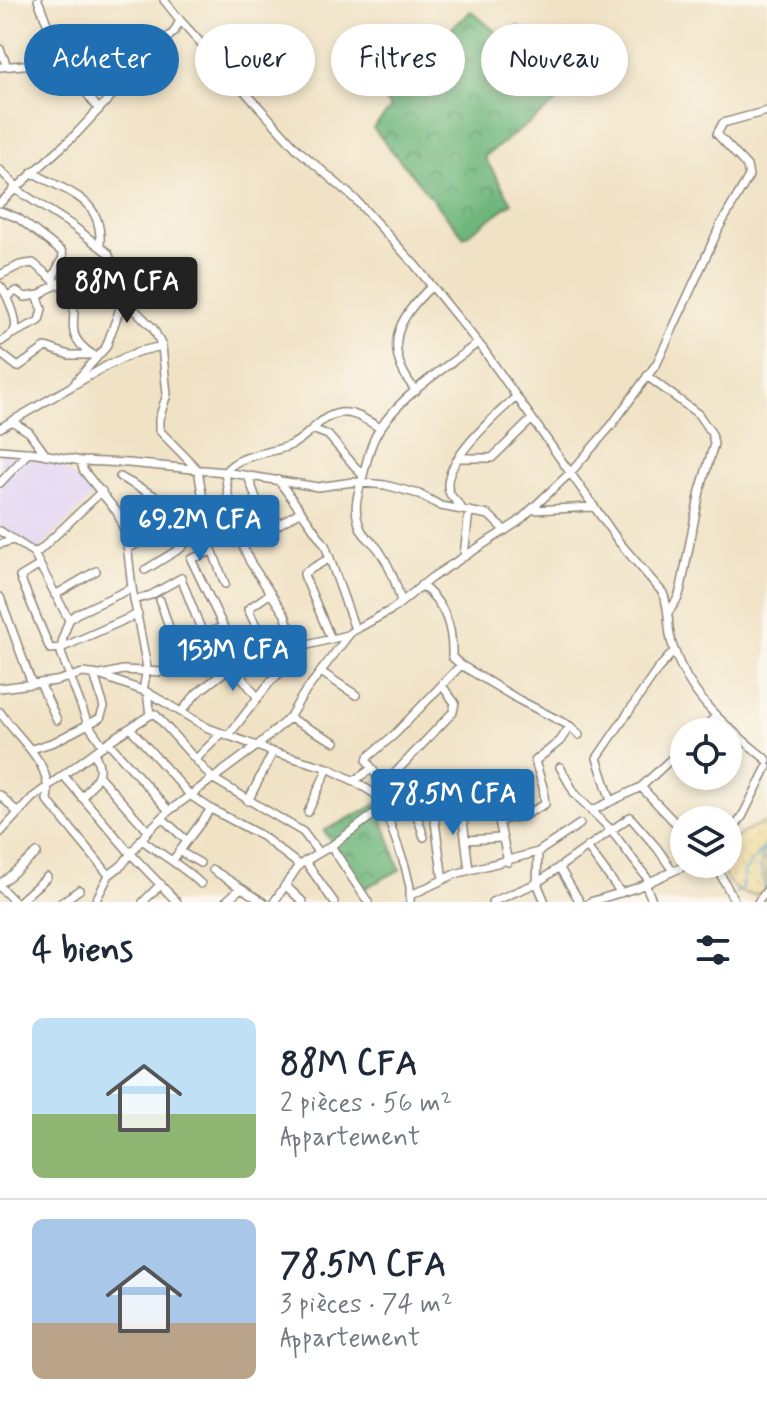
<!DOCTYPE html>
<html lang="fr">
<head>
<meta charset="utf-8">
<style>
  :root { --surface:#fff; --page:#f6f6f7; --text:#1f2937; --muted:#747a83; --line:#e0e1e3; --accent:#1f6fb2 }
  body { margin:0; font-family:Mynerve,sans-serif; background:var(--page); color:var(--text); height:100vh; display:flex; flex-direction:column; font-size:30px; white-space:nowrap }
  * { box-sizing:border-box; margin:0 }
  p { font-size:26px; color:var(--muted) }
  .icon { flex:none; width:44px; height:44px; fill:none; stroke:currentColor; stroke-width:2; stroke-linecap:round; stroke-linejoin:round }
  .map { position:relative; height:902px; overflow:hidden }
  .sheet { display:flex; flex-direction:column; background:var(--surface); flex:1 }
  .sheet>* { flex:none }
  .banner { position:absolute; left:24px; top:24px; width:720px; height:72px; display:flex; gap:16px }
  .fabs { position:absolute; left:670px; top:718px; display:grid; gap:16px }
  .fabs a { display:grid; place-items:center; width:72px; height:72px; border-radius:50%; background:var(--surface); box-shadow:0 4px 12px #0003; font-size:40px }
  .price { position:absolute; translate:-50% -68px; padding:0 18px; border-radius:8px; background:var(--accent); color:#fff; font-size:26px; line-height:52px; filter:drop-shadow(0 2px 4px #0008) }
  .price::after { content:''; position:absolute; left:50%; top:48px; width:24px; height:18px; margin-left:-12px; background:inherit; clip-path:polygon(0 0,100% 0,50% 100%) }
  .price.active { background:#222; color:#fff }
  ul { padding:0; list-style:none }
  li { display:flex; align-items:center; gap:24px; height:200px; padding:0 32px }
  li+li { border-top:2px solid var(--line) }
  li span { display:grid; place-items:center; flex:none; width:224px; height:160px; border-radius:12px; color:#555 }
  li>.icon { margin-inline-start:auto }
  span .icon { width:96px; height:96px; fill:#fffc; stroke-width:1 }
  li b { font-size:34px }
  h2 { display:flex; justify-content:space-between; align-items:center; height:96px; padding:0 32px; font-size:34px }
  .pill { padding:0 28px; border-radius:36px; background:var(--surface); box-shadow:0 4px 12px #0003; font-size:28px; line-height:72px }
  .pill.active { background:var(--accent); color:#fff }
  .map>svg:first-child { display:block }
</style>
</head>
<body>
<div class="map">
<svg width="767" height="902" viewBox="0 0 767 902">
  <defs>
    <pattern id="forest-crowns" width="20" height="18" patternUnits="userSpaceOnUse" patternTransform="scale(2)"><rect width="20" height="18" fill="#6eb67c"/><path d="M2 6a3 3 0 1 1 6 0M12 15a3 3 0 1 1 6 0" fill="none" stroke="#5b9466"/></pattern>
    <pattern id="sand-dots" width="8" height="8" patternUnits="userSpaceOnUse" patternTransform="scale(2)"><rect width="8" height="8" fill="#eeda9e"/><path d="M2 2h.1M6 6h.1" fill="none" stroke="#cb8" stroke-width="1.8" stroke-linecap="round"/></pattern>
  </defs>
  <rect width="100%" height="100%" fill="#fbf7ec"/>
  <filter id="ink" filterUnits="userSpaceOnUse"><feTurbulence type="fractalNoise" baseFrequency=".0125" numOctaves="2"/><feDisplacementMap in="SourceGraphic" scale="16" xChannelSelector="R" yChannelSelector="G"/><feConvolveMatrix kernelMatrix="1 2 1 2 8 2 1 2 1" color-interpolation-filters="sRGB"/></filter>
  <filter id="wash" filterUnits="userSpaceOnUse"><feTurbulence type="fractalNoise" baseFrequency=".006" numOctaves="4" result="noise"/><feDisplacementMap in="SourceGraphic" scale="32" xChannelSelector="R" yChannelSelector="G"/><feGaussianBlur stdDeviation="1.8" result="paint"/><feColorMatrix in="noise" values="0 0 0 0 0 0 0 0 0 0 0 0 0 0 0 0 0 1.4 0 .05"/><feComposite in="paint" operator="in"/></filter>
  <g filter="url(#wash)">
    <rect width="100%" height="100%" fill="#f0e2c5"/>
    <!-- built -->
    <path fill="#e1d4f4" d="M0,450L48,455L94,494L33,556L0,527Z"/>
    <!-- forest -->
    <path fill="url(#forest-crowns)" stroke="#4c7054" stroke-width="2" d="M471,11L502,37L519,26L561,99L484,157L512,203L464,237L373,128L391,108L380,93Z
      M377,804L400,870L363,889L324,831Z"/>
    <!-- sand -->
    <path fill="url(#sand-dots)" stroke="#8c8264" stroke-width="2" d="M767,822V891C743,902 727,886 719,864H728V846L742,833Z"/>
    <g fill="none" stroke-linecap="round" stroke-linejoin="round">
      <!-- stream -->
      <path stroke="#55a6cf" stroke-width="2" d="M763,849L761,866L765,890
        M735,894L742,889L744,872L767,844"/>
    </g>
  </g>
  <g filter="url(#ink)">
    <g fill="none" stroke-linecap="round" stroke-linejoin="round">
      <!-- street casing -->
      <g stroke="#8e8678" stroke-width="10">
        <path id="street" d="M38,0L60,57L99,110
          M180,20L297,149L355,199L415,265L483,349L619,542L663,593C671,612 666,628 673,647C691,700 726,726 767,760
          M0,49L7,66
          M0,67L46,63L60,57
          M0,170L16,186
          M32,172C67,193 103,197 100,245
          M14,188L73,226L108,253L129,304L153,328L162,346L167,394L159,419V430L198,470L208,528L193,535L181,548L145,570
          M0,203L76,134L152,52L174,32L180,20L164,0
          M0,211L18,218L62,252L63,257L52,279
          M0,275L20,265L33,263L73,296C78,323 62,334 93,355
          M0,286C7,293 18,320 15,329C13,335 5,339 0,342
          M8,296L16,291L25,297L40,295
          M12,334L39,321L42,309L38,297L46,290L59,284
          M0,353L18,367L46,347L69,355H93
          M647,376L698,414L712,434L714,444L700,491L681,588L678,598L670,610
          M76,381L106,347L125,295
          M416,391C382,349 396,319 432,286
          M13,422L29,432L46,455
          M0,428L108,365L137,352L162,346
          M312,429L328,435L363,476
          M0,450L37,453L81,461L128,463L225,472L318,487L353,482L385,485L419,494L441,506L489,515L505,531
          M458,458H492L532,419
          M81,461L83,470L117,512L126,535L132,588L147,668L143,691
          M248,476L266,526L270,530L301,511L278,480
          M120,477L164,501L183,517
          M0,483L29,452
          M462,509C459,503 453,499 450,494C436,466 498,413 516,397
          M534,510L593,507
          M301,511L325,545L355,629
          M0,531L33,552L39,551L102,491
          M205,531L225,584
          M0,544L13,540
          M128,549L178,519L204,510
          M212,551L191,559L226,632L244,663
          M33,552L69,620
          M464,556L469,511
          M330,558L304,573V575L331,639
          M40,565L20,577L50,649L61,648L138,614
          M421,585C445,603 453,627 452,657L461,665
          M55,595L96,571
          M0,597L32,684
          M134,600L151,595L181,578L217,670
          M160,600L183,670
          M401,601C396,582 390,566 379,550C373,541 363,537 360,527C353,509 357,497 362,479C367,462 370,442 381,427C403,394 447,366 478,343
          M202,637L223,626
          M270,655L248,609L271,593
          M234,667L258,698
          M321,672L356,695
          M101,675L123,670L163,672L229,669L284,651L347,635
          M40,683L57,720
          M0,688L56,681L83,673L99,675L147,692L208,728L273,752L328,768L354,781L375,794L384,807L405,866L410,887V902
          M147,692L150,715
          M0,712C19,741 53,762 47,800L109,875L95,902
          M181,712L197,693L227,670
          M289,718L335,742
          M130,728L190,795L211,809L262,836L299,865
          M700,732L715,717
          M228,736L271,681L292,662L297,648L285,615L250,562L242,544L230,508L225,472C239,453 273,454 293,444C310,435 320,416 340,413C354,411 368,421 380,428
          M108,742L150,715L155,714L212,778L303,832L318,852
          M103,746L88,724L61,653L63,637L69,620L76,614L132,588
          M32,749L54,742L100,718L104,707L94,674
          M196,759L222,733
          M560,767L575,794L611,830L650,882
          M396,772L413,804L424,837
          M63,775L130,853L177,902
          M99,776L148,831
          M354,781L371,769
          M382,784L367,761L368,757L395,734L461,665L519,700L570,726L579,735
          M641,787L684,832
          M487,790L499,821L508,862
          M375,794L453,712L455,703L443,687
          M0,795L17,812
          M460,796L469,870
          M82,798C95,780 106,774 94,753
          M248,801L273,752
          M611,801L597,758L658,669L674,651
          M413,804L427,798L432,800L443,880
          M591,811L641,787L684,747
          M308,812L328,768
          M162,818L186,840
          M387,819L415,810
          M499,821L525,815L545,804L543,787L535,761L560,741L570,726
          M0,833L32,798L108,742L169,811
          M728,836L742,817L767,767
          M141,839C161,855 183,866 201,884
          M466,840L501,838
          M331,846L368,902
          M587,847L621,893
          M179,851L200,863
          M173,860L211,809
          M305,861L334,902
          M715,864L735,902
          M559,867L580,902
          M213,870L263,902
          M109,875L122,865L148,831L169,811L257,746L289,718L302,696L351,632L393,609L431,578L518,522L571,472L611,426L657,363L720,226L749,176L747,166L717,134L723,123L767,111
          M0,884L37,853
          M645,884L653,902
          M285,885L303,902
          M0,887L15,902
          M411,895L455,874L538,852
          M19,902L47,877
          M62,902L79,890
          M143,902L161,884
          M225,902L241,888
          M274,902L299,865L331,846L384,807
          M492,902L537,883L630,817L657,848L673,871
          M545,902L537,883L538,852L580,824
          M590,902L636,888L689,864
          M758,902L767,890"/>
      </g>
      <!-- street -->
      <use href="#street" stroke="#fff" stroke-width="7"/>
    </g>
  </g>
</svg>
<div class="fabs">
<a><svg class="icon" aria-label="locate" viewBox="0 0 24 24"><circle cx="12" cy="12" r="6"/><path d="M12 2v4M12 18v4M2 12h4M18 12h4"/></svg></a>
<a><svg class="icon" aria-label="layers" viewBox="0 0 24 24"><path d="M12 4l9 5-9 5-9-5zM3 14l9 5 9-5"/></svg></a>
</div>
<b class="price active" style="left:127px;top:325px">88M CFA</b>
<b class="price" style="left:200px;top:563px">69.2M CFA</b>
<b class="price" style="left:233px;top:693px">153M CFA</b>
<b class="price" style="left:453px;top:837px">78.5M CFA</b>
<div class="banner">
<a class="pill active">Acheter</a>
<a class="pill">Louer</a>
<a class="pill">Filtres</a>
<a class="pill">Nouveau</a>
</div>
</div>
<section class="sheet">
<h2>4 biens<svg class="icon" aria-label="filters" viewBox="0 0 24 24"><path d="M4 7h16M4 17h16"/><circle cx="9" cy="7" r="2"/><circle cx="15" cy="17" r="2"/></svg></h2>
<ul>
<li><span style="background:linear-gradient(#bfe0f5 60%,#8fb573 0)"><svg class="icon" aria-label="home" viewBox="0 0 24 24"><path d="M3 11l9-7 9 7M6 9v11h12V9"/></svg></span><div><b>88M CFA</b><p>2 pièces · 56 m²</p><p>Appartement</p></div></li>
<li><span style="background:linear-gradient(#a9c7e8 65%,#b9a48a 0)"><svg class="icon" aria-label="home" viewBox="0 0 24 24"><path d="M3 11l9-7 9 7M6 9v11h12V9"/></svg></span><div><b>78.5M CFA</b><p>3 pièces · 74 m²</p><p>Appartement</p></div></li>
</ul>
</section>
</body>
</html>
